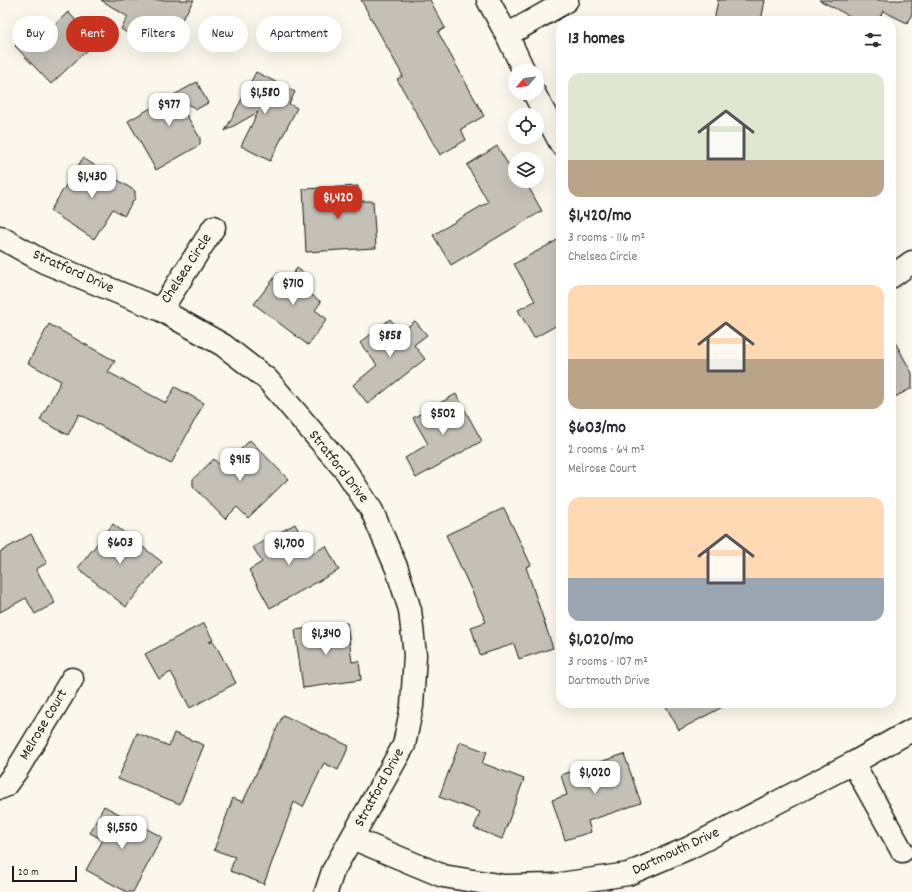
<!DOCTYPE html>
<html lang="en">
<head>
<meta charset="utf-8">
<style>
  :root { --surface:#fff; --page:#f2f2f3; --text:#2b2b33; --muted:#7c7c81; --accent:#c8321e }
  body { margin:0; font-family:Dekko,sans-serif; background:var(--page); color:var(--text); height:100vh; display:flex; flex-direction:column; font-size:15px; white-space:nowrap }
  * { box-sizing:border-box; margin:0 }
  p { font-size:13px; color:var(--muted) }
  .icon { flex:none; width:22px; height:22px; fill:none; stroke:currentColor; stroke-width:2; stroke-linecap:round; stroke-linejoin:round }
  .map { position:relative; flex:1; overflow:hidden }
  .sheet { position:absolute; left:556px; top:16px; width:340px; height:692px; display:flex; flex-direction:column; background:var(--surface); border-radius:16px; box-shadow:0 4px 16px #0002 }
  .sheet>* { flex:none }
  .guide { position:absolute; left:12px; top:16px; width:380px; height:36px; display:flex; gap:8px }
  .needle { width:26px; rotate:241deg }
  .tools { position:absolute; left:508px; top:64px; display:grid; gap:8px }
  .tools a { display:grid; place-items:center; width:36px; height:36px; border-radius:50%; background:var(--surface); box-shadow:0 4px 16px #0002; font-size:20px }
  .scale { position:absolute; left:12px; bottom:10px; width:65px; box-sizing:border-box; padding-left:4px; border:2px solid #1c1c1c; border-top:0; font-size:11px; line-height:14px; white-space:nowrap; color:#1c1c1c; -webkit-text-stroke:3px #fbf7ec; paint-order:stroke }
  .price { position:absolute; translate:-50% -34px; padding:0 9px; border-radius:8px; background:#fff; color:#222; font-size:13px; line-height:26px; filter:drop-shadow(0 1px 2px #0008) }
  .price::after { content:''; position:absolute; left:50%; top:24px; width:12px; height:9px; margin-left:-6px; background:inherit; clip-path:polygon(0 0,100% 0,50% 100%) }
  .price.current { background:var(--accent); color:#fff }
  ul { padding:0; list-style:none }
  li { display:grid; align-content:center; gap:8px; height:212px; padding:0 12px }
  li span { display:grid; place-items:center; height:124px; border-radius:12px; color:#555 }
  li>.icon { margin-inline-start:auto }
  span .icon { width:72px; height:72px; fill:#fffc; stroke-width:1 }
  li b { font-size:17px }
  h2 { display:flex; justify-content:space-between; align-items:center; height:48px; padding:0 12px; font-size:17px }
  .chip { padding:0 14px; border-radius:18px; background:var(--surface); box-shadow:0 4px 16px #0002; font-size:14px; line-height:36px }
  .chip.current { background:var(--accent); color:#fff }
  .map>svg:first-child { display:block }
</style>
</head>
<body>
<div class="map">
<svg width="912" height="892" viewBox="0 0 912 892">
  <rect width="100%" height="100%" fill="#fbf7ec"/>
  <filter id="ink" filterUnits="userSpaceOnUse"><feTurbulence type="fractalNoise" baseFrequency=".025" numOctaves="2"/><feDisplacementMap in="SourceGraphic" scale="8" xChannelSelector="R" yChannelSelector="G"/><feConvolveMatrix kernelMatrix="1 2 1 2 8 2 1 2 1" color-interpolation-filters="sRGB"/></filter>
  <g filter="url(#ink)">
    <!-- building -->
    <path fill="#c3c0b8" stroke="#1c1c1c" d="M101,0H194L170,39L157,30L148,46L121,29L128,17Z
      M361,0H430L445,28L438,32L484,116L461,129L466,140L440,155L397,79L403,76Z
      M718,0H765L761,21H714Z
      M819,0H912V14L907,23L883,11L878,21H859Z
      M68,12L96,42L51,84L15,46L36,26L44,35Z
      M256,72L295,92L289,104L297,108L270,161L241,146L258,112L225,131Z
      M197,82L208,103L197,109L177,99L200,138V145L156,170L128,121Z
      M497,146L515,176V181H525L542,211L451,265L433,235L488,202L467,165Z
      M83,158L135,191V198L124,216L113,209L94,239L50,211Z
      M358,186L359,201H373L376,248L306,252L303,189Z
      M561,238V323L534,338L518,310L535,301L514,264Z
      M297,268L312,279L305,290L321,302L315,310L327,319L308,345L254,304L278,273L288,281Z
      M390,319L401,332L415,321L427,335L414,345L425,359L368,404L353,385L377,365L360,343Z
      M49,324L115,361L108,372L166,403L175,387L204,403L171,464L79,414L68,435L40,420L61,381L28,363Z
      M891,335L912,373V388L891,399Z
      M456,394L482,441L416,478L405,458L428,444L413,418Z
      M250,440L288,479L248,518L237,507L225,519L193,486V479L214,459L222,468Z
      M504,508L531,565L526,567L553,648L519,659L514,644L480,655L471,627L486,622L446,535Z
      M113,524L162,562L126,607L78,568Z
      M295,524L311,554L326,546L339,570L270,608L249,570L262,562L253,547Z
      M31,534L47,563L36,569L55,603L35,614L26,598L0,612V552Z
      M204,623L213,640L209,642H214L236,683L190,708L171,672L159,679L145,654Z
      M347,623L352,662L359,661L361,680L303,688L295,630Z
      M664,703H730L679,730Z
      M283,715L349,746L338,770L324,763L303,807L294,802L264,884L230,871L235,857L214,850L233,798L243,802Z
      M137,733L169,746L174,733L204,745L180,804L118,779Z
      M460,742L487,752L482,763L524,779L502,839L474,828L480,812L439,797Z
      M624,754L641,803L588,821L591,832L565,840L552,800L567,795L561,775Z
      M104,806L162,837L133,892H127L86,870L103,840L90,833Z"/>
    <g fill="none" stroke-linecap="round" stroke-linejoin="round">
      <!-- minor casing -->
      <g stroke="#1c1c1c" stroke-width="25">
        <path id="minor" d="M488,0L507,35L524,71
          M507,35L560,5L567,0
          M534,93L561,144
          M0,237L44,262L161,310L223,345L267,379L346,471L372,511L397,569L410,610L415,655L412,706L404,745L333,871L326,892
          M891,277L912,262
          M161,310L214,227
          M853,763L902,851
          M0,788L5,786L17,770L72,679
          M352,838L443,876L504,886L554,885L628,874L689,848L853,763L912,730"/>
      </g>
      <!-- minor -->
      <use href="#minor" stroke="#fbf7ec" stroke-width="22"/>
    </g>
  </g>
  <g text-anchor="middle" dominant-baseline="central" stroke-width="3" stroke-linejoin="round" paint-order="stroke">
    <!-- street labels -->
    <g font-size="15" fill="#1c1c1c" stroke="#fbf7ec">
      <text transform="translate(187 269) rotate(-57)">Chelsea Circle</text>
      <text transform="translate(73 272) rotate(24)">Stratford Drive</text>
      <text transform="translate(338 467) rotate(52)">Stratford Drive</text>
      <text transform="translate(44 725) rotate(-59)">Melrose Court</text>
      <text transform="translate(380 788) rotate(-61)">Stratford Drive</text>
      <text transform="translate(676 852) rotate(-25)">Dartmouth Drive</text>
    </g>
  </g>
</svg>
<div class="tools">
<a><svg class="needle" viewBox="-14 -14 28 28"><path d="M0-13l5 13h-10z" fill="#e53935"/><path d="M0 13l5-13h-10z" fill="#7c7c81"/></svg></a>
<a><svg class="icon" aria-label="locate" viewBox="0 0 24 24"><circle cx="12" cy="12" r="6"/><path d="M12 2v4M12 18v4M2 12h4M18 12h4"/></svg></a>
<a><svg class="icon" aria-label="layers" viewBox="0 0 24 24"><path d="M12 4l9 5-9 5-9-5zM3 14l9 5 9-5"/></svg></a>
</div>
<div class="scale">20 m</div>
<b class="price" style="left:265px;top:115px">$1,580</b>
<b class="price" style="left:169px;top:127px">$977</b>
<b class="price" style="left:92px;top:199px">$1,430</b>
<b class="price current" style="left:338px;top:220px">$1,420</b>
<b class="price" style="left:293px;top:306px">$710</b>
<b class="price" style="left:390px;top:358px">$858</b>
<b class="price" style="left:443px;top:436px">$502</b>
<b class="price" style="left:240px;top:482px">$915</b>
<b class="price" style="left:120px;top:565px">$603</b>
<b class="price" style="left:289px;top:566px">$1,700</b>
<b class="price" style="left:326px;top:656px">$1,340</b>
<b class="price" style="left:595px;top:795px">$1,020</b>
<b class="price" style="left:122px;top:850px">$1,550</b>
<div class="guide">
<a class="chip">Buy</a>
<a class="chip current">Rent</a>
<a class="chip">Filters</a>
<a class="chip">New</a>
<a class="chip">Apartment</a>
</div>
<section class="sheet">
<h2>13 homes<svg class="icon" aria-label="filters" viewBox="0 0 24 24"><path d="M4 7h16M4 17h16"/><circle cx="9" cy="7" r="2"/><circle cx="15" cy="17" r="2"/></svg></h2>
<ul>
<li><span style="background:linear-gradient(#dfe7d0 70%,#b9a48a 0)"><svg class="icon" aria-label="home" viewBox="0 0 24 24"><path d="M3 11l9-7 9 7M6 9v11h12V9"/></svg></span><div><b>$1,420/mo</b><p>3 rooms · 116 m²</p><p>Chelsea Circle</p></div></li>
<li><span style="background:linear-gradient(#ffd9b3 60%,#b9a48a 0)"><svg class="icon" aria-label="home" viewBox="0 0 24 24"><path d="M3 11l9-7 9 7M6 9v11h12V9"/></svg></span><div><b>$603/mo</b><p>2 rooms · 64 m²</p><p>Melrose Court</p></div></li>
<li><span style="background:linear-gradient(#ffd9b3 65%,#9aa5b1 0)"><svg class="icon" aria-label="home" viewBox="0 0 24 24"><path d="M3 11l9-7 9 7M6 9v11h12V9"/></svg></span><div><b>$1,020/mo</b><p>3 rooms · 107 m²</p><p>Dartmouth Drive</p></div></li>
</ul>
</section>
</div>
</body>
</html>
